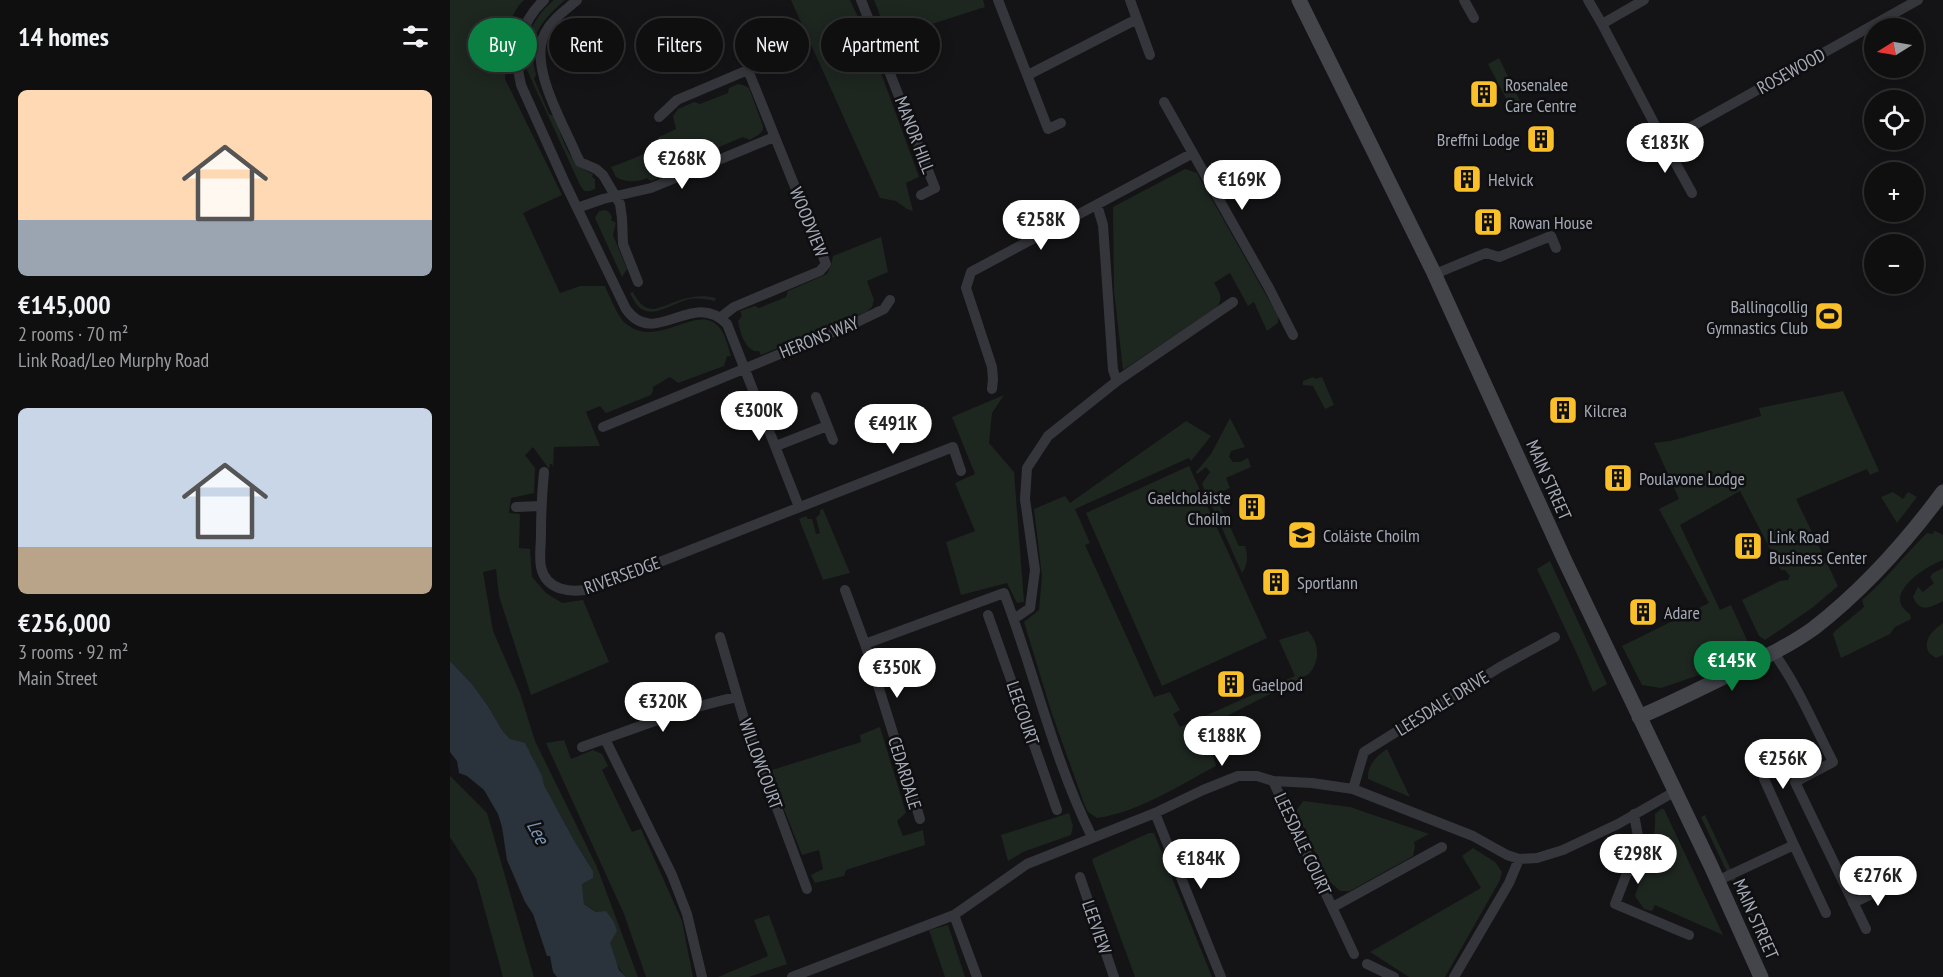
<!DOCTYPE html>
<html lang="en">
<head>
<meta charset="utf-8">
<style>
  :root { --surface:#0f0f10; --page:#181819; --text:#f1f3f6; --muted:#9b9c9f; --line:#2f2f30; --accent:#0b8043 }
  body { margin:0; font-family:"PT Sans Narrow",sans-serif; background:var(--page); color:var(--text); height:100vh; display:flex; flex-direction:column; font-size:22px; white-space:nowrap }
  * { box-sizing:border-box; margin:0 }
  p { font-size:20px; color:var(--muted) }
  .icon { flex:none; width:33px; height:33px; fill:none; stroke:currentColor; stroke-width:2; stroke-linecap:round; stroke-linejoin:round }
  .map { position:relative; flex:1; overflow:hidden }
  .panel { display:flex; flex-direction:column; background:var(--surface); width:450px }
  .panel>* { flex:none }
  .hud { position:absolute; left:18px; top:18px; width:570px; height:54px; display:flex; gap:12px }
  .needle { width:39px; rotate:259deg }
  .buttons { position:absolute; left:1414px; top:18px; display:grid; gap:12px }
  .buttons a { display:grid; place-items:center; width:60px; height:60px; border-radius:50%; background:var(--surface); box-shadow:0 3px 15px #0003,0 0 0 2px var(--line); font-size:30px }
  .price { position:absolute; translate:-50% -51px; padding:0 14px; border-radius:21px; background:#fff; color:#222; font-size:20px; line-height:39px; filter:drop-shadow(0 2px 3px #0008) }
  .price::after { content:''; position:absolute; left:50%; top:36px; width:18px; height:14px; margin-left:-9px; background:inherit; clip-path:polygon(0 0,100% 0,50% 100%) }
  .price.on { background:var(--accent); color:#fff }
  ul { padding:0; list-style:none }
  li { display:grid; align-content:center; gap:12px; height:318px; padding:0 18px }
  li span { display:grid; place-items:center; height:186px; border-radius:9px; color:#555 }
  li>.icon { margin-inline-start:auto }
  span .icon { width:108px; height:108px; fill:#fffc; stroke-width:1 }
  li b { font-size:26px }
  h2 { display:flex; justify-content:space-between; align-items:center; height:72px; padding:0 18px; font-size:26px }
  .pill { padding:0 21px; border-radius:27px; background:var(--surface); box-shadow:0 3px 15px #0003,0 0 0 2px var(--line); font-size:21px; line-height:54px }
  .pill.on { background:var(--accent); color:#fff }
  main { display:flex; flex:1; min-height:0 }
  .map>svg:first-child { display:block }
</style>
</head>
<body>
<main>
<section class="panel">
<h2>14 homes<svg class="icon" aria-label="filters" viewBox="0 0 24 24"><path d="M4 7h16M4 17h16"/><circle cx="9" cy="7" r="2"/><circle cx="15" cy="17" r="2"/></svg></h2>
<ul>
<li><span style="background:linear-gradient(#ffd9b3 70%,#9aa5b1 0)"><svg class="icon" aria-label="home" viewBox="0 0 24 24"><path d="M3 11l9-7 9 7M6 9v11h12V9"/></svg></span><div><b>€145,000</b><p>2 rooms · 70 m²</p><p>Link Road/Leo Murphy Road</p></div></li>
<li><span style="background:linear-gradient(#c9d6e8 75%,#b9a48a 0)"><svg class="icon" aria-label="home" viewBox="0 0 24 24"><path d="M3 11l9-7 9 7M6 9v11h12V9"/></svg></span><div><b>€256,000</b><p>3 rooms · 92 m²</p><p>Main Street</p></div></li>
</ul>
</section>
<div class="map">
<svg width="1493" height="977" viewBox="0 0 1493 977">
  <rect width="100%" height="100%" fill="#141416"/>
  <!-- green -->
  <path fill="#1e2620" d="M0,0H74L69,5L58,24L55,79L112,195L73,213L110,293L130,286H155C159,295 168,317 175,323C208,351 245,303 268,326C275,332 278,347 281,356H277L274,366L228,383L220,377L218,378L203,387V391L201,395L156,413L150,406L136,412L150,446L104,447L103,468L102,464H100L99,469L83,447L75,455L85,468L84,493L61,498L59,513L70,514L69,548L80,549L82,577L96,593L112,603L133,600L159,662L81,695L49,596L46,569L33,572L43,631L70,693L85,741L147,867L188,977H176C159,960 160,931 146,912C143,909 138,906 134,904L132,884L143,871L125,842L94,785L81,754L60,739L52,730L38,706L22,684L0,661Z
    M104,0H115C89,22 77,40 86,75L84,79L99,114L104,116C113,139 118,165 143,174L142,177L145,179V189L140,191H134L130,185L77,70C72,42 82,18 104,0Z
    M341,0H400L419,40L469,177L456,183L463,211L457,209L446,201L430,198Z
    M424,0H533L535,7L482,24L440,41Z
    M1049,58L1070,101L1060,106L1038,64Z
    M288,84L293,85L299,88L313,126C314,134 306,136 300,140L293,137L269,147L267,153L250,161L243,158L219,167L216,175L201,181L197,178C187,182 176,183 166,177L161,167C178,160 202,155 209,137L226,129L223,116L228,109L244,102L250,104L278,93L279,88Z
    M735,169L747,173L828,316V323L817,331L804,302L798,306L780,273L764,283C770,292 774,299 766,308L673,370L664,291L663,207Z
    M155,210L159,212L162,217L161,220L166,223L163,235L177,269L172,277L145,218L149,211Z
    M431,237L438,272L417,281L424,300L422,307L416,312L311,355L309,351C296,353 290,333 288,321L292,316L290,311L305,306L309,308L336,297L338,291L377,274L381,266L383,256Z
    M183,292C189,303 193,309 205,309C227,302 243,292 266,298L265,301C255,299 246,297 236,300C212,308 194,325 180,293Z
    M863,377L865,379L872,377L884,405L875,409L863,386L853,385V381Z
    M1393,391L1429,471L1420,475L1417,469L1346,499L1388,586L1362,608L1315,640L1309,636L1292,600L1330,581L1338,580L1340,576L1335,570H1331L1290,491L1230,525L1270,610L1281,605L1301,649L1255,673L1211,688L1192,685L1172,646L1259,603L1209,509L1229,499L1204,443L1220,441L1311,416L1309,408Z
    M554,395L542,413L539,443L564,472L574,602L567,603L557,583L511,595L496,542L525,531L505,483L525,474L502,417Z
    M780,418L795,447L781,451L779,457L783,462H790L798,458L801,467L776,478L780,488L765,495L789,546H795C798,555 798,565 792,573L752,484L760,472L756,467L747,474L746,472L761,454Z
    M736,421L761,436L741,461L739,458L625,509L640,543L635,545L704,697L720,692L730,710L723,714L730,727L845,676L829,640L858,631C870,644 870,661 859,674L761,724C754,735 763,754 766,766C728,786 689,812 647,818L638,812L635,806L602,714L574,622L589,610L592,576L584,509L615,496L620,503Z
    M739,466L817,638L712,686L636,513Z
    M1443,492L1453,499L1458,492L1467,497L1447,523L1431,497Z
    M373,509L400,573L373,580L349,519L356,516L358,519H362L366,534L370,533L366,518L370,514V510Z
    M1485,531L1493,535V560C1476,566 1430,595 1460,614L1461,619L1445,627L1440,634L1391,658L1383,634L1385,631L1414,607L1412,600C1436,580 1454,555 1477,533L1482,534Z
    M1100,561L1157,684L1143,692L1128,656L1087,569Z
    M1493,568V601C1480,608 1470,613 1463,597L1468,587L1473,592L1484,583L1480,577L1483,573Z
    M1493,623V655L1486,658L1479,653C1472,640 1483,630 1493,623Z
    M430,727L456,813L447,821L453,836L473,830L475,845L396,870L394,876L365,883L361,875L373,869L369,850L352,855L319,771L411,742L410,735Z
    M114,740L121,759L143,750L152,754L158,766L152,770L182,832L191,829L232,921L243,977H196L174,914L96,743Z
    M937,749L960,797L918,779C917,766 926,756 937,749Z
    M0,776L37,813L84,977H53L26,878L0,837Z
    M853,801L900,807L979,834L964,842L965,847L963,856L900,891H890L878,880L846,811Z
    M1211,809H1214L1273,935L1205,905L1202,911L1194,909L1185,896C1194,869 1207,842 1205,814Z
    M619,813L623,826L621,835L573,852L558,861L551,835Z
    M1255,815L1281,870L1277,872L1251,817Z
    M699,833H704L762,977H685L642,860L644,858Z
    M1023,848L1045,862L1052,872L1050,880L995,977H959L920,952L1031,888L1012,856Z
    M1284,876L1317,946L1312,948L1280,878Z
    M319,915L337,964L299,977H268L318,956L304,920Z
    M498,925L515,977H495L479,930Z"/>
  <!-- water -->
  <path fill="#2a323b" d="M0,661L22,684L38,706L52,730L60,739L75,743L92,776L94,785L125,842L143,871V878L132,884L134,904L146,912L156,911L164,922L167,931L160,943L169,970L176,977H107L103,972L100,956H97L83,914L75,902L57,860L52,827L48,814L34,790L17,776L9,773L7,761L0,752Z"/>
  <g fill="none" stroke-linecap="round" stroke-linejoin="round">
    <!-- street -->
    <path stroke="#35363b" stroke-width="10" d="M94,0C70,22 63,54 71,85L115,183L176,309C205,350 242,288 277,324L349,507
      M127,0C116,10 102,19 95,33C78,65 113,123 126,154L130,162L146,169L153,175L170,204L172,218L173,244L188,282
      M411,0L485,188L471,195
      M548,0L598,129L611,123
      M680,0L700,55
      M1014,0L1024,18
      M1138,0L1152,24
      M1194,0L1152,24L1214,142L1468,0
      M578,75L687,19
      M714,102L819,288L843,335
      M209,117L227,100L338,53
      M1214,142L1242,193
      M647,205L653,225L663,370L667,381
      M127,208L153,199L201,188L324,137
      M985,274L1036,253L1049,257L1101,236L1106,248
      M271,317L284,307L370,271L376,264L298,70
      M542,389L543,379L542,367L516,288L521,272L743,153
      M366,397L383,440
      M153,427L405,323L434,309L440,300
      M326,446L377,426
      M94,472C92,493 91,513 91,534C91,545 89,557 91,567C96,591 121,593 141,589L503,447L511,471
      M66,507L91,506
      M395,590L415,644L470,819
      M538,615L607,810
      M564,619L580,608L585,570L575,499L577,468L598,436L667,381L783,302
      M270,637L294,719L357,889
      M415,644L554,593C585,674 603,758 642,837
      M1323,652C1348,686 1364,725 1383,762L1345,782L1416,929
      M155,739L222,875L237,914L252,977
      M132,747C184,729 234,708 287,697
      M823,781L904,954
      M903,789L914,752L1050,667L1105,637
      M705,813L771,977
      M1184,814L1189,842L1165,904L1239,935
      M1344,845L1376,913
      M630,877L664,977
      M1267,881L1344,845L1314,779
      M1403,903L1441,885
      M883,907L992,847
      M504,915L527,977
      M917,964L944,977
      M342,977L504,915L577,864L705,813L753,790L788,776H807L823,781L862,783L903,789L1023,836L1057,855L1069,859L1087,858L1113,850L1168,824L1224,792
      M1004,977L1059,883L1069,859"/>
    <!-- secondary -->
    <path stroke="#43454b" stroke-width="15" d="M849,0L983,271L1115,561L1261,866L1311,977
      M1189,717C1224,702 1258,685 1292,668C1317,656 1342,644 1364,628C1413,590 1456,542 1493,492"/>
  </g>
  <!-- icons -->
  <defs>
    <g id="building-square" transform="scale(1.5)"><rect x="-9" y="-9" width="18" height="18" rx="4" fill="#f9c029" stroke="#0f0f11"/><path d="M-4-6H4V6H1V3H-1V6H-4ZM-2.5-4.3h1.7v1.8h-1.7ZM.8-4.3h1.7v1.8H.8ZM-2.5-1h1.7V.8h-1.7ZM.8-1h1.7V.8H.8Z" fill="#111"/></g>
    <g id="stadium-square" transform="scale(1.5)"><rect x="-9" y="-9" width="18" height="18" rx="4" fill="#f9c029" stroke="#0f0f11"/><path d="M0-5a6.5 5 0 1 0 0 10a6.5 5 0 1 0 0-10ZM-3.5-1.8h7v3.6h-7Z" fill="#111"/></g>
    <g id="school-square" transform="scale(1.5)"><rect x="-9" y="-9" width="18" height="18" rx="4" fill="#f9c029" stroke="#0f0f11"/><path d="M0-5L7-2L0 1L-7-2ZM-4 1L0 2.5L4 1V4Q0 6-4 4Z" fill="#111"/></g>
  </defs>
  <g fill-rule="evenodd">
    <use href="#building-square" x="1034" y="94"/>
    <use href="#building-square" x="1091" y="139"/>
    <use href="#building-square" x="1017" y="179"/>
    <use href="#building-square" x="1038" y="222"/>
    <use href="#stadium-square" x="1379" y="316"/>
    <use href="#building-square" x="1113" y="410"/>
    <use href="#building-square" x="1168" y="478"/>
    <use href="#building-square" x="802" y="507"/>
    <use href="#school-square" x="852" y="535"/>
    <use href="#building-square" x="1298" y="546"/>
    <use href="#building-square" x="826" y="582"/>
    <use href="#building-square" x="1193" y="612"/>
    <use href="#building-square" x="781" y="684"/>
  </g>
  <g text-anchor="middle" dominant-baseline="central" stroke-width="5" stroke-linejoin="round" paint-order="stroke">
    <!-- street labels -->
    <g font-size="18" fill="#a5aab7" stroke="#0f0f11">
      <text transform="translate(1341 71) rotate(-29)">ROSEWOOD</text>
      <text transform="translate(465 135) rotate(69)">MANOR HILL</text>
      <text transform="translate(359 222) rotate(68)">WOODVIEW</text>
      <text transform="translate(369 337) rotate(-22)">HERONS WAY</text>
      <text transform="translate(1099 480) rotate(66)">MAIN STREET</text>
      <text transform="translate(172 575) rotate(-20)">RIVERSEDGE</text>
      <text transform="translate(992 703) rotate(-32)">LEESDALE DRIVE</text>
      <text transform="translate(573 713) rotate(71)">LEECOURT</text>
      <text transform="translate(311 764) rotate(70)">WILLOWCOURT</text>
      <text transform="translate(455 773) rotate(73)">CEDARDALE</text>
      <text transform="translate(853 844) rotate(65)">LEESDALE COURT</text>
      <text transform="translate(1306 919) rotate(66)">MAIN STREET</text>
      <text transform="translate(647 927) rotate(71)">LEEVIEW</text>
    </g>
    <!-- poi labels -->
    <g font-size="18" fill="#a5aab7" stroke="#0f0f11" text-anchor="start">
      <text x="1055" y="84">Rosenalee<tspan x="1055" dy="21">Care Centre</tspan></text>
      <text x="1070" y="139" text-anchor="end">Breffni Lodge</text>
      <text x="1038" y="179">Helvick</text>
      <text x="1059" y="222">Rowan House</text>
      <text x="1358" y="306" text-anchor="end">Ballingcollig<tspan x="1358" dy="21">Gymnastics Club</tspan></text>
      <text x="1134" y="410">Kilcrea</text>
      <text x="1189" y="478">Poulavone Lodge</text>
      <text x="781" y="497" text-anchor="end">Gaelcholáiste<tspan x="781" dy="21">Choilm</tspan></text>
      <text x="873" y="535">Coláiste Choilm</text>
      <text x="1319" y="536">Link Road<tspan x="1319" dy="21">Business Center</tspan></text>
      <text x="847" y="582">Sportlann</text>
      <text x="1214" y="612">Adare</text>
      <text x="802" y="684">Gaelpod</text>
    </g>
    <!-- water labels -->
    <g font-size="20" font-style="italic" fill="#7b96b4" stroke="#0f0f11">
      <text transform="translate(88 832) rotate(62)">Lee</text>
    </g>
  </g>
</svg>
<div class="buttons">
<a><svg class="needle" viewBox="-14 -14 28 28"><path d="M0-13l5 13h-10z" fill="#e53935"/><path d="M0 13l5-13h-10z" fill="#9b9c9f"/></svg></a>
<a><svg class="icon" aria-label="locate" viewBox="0 0 24 24"><circle cx="12" cy="12" r="6"/><path d="M12 2v4M12 18v4M2 12h4M18 12h4"/></svg></a>
<a>+</a>
<a>−</a>
</div>
<b class="price" style="left:1215px;top:174px">€183K</b>
<b class="price" style="left:232px;top:190px">€268K</b>
<b class="price" style="left:792px;top:211px">€169K</b>
<b class="price" style="left:591px;top:251px">€258K</b>
<b class="price" style="left:309px;top:442px">€300K</b>
<b class="price" style="left:443px;top:455px">€491K</b>
<b class="price on" style="left:1282px;top:692px">€145K</b>
<b class="price" style="left:447px;top:699px">€350K</b>
<b class="price" style="left:213px;top:733px">€320K</b>
<b class="price" style="left:772px;top:767px">€188K</b>
<b class="price" style="left:1333px;top:790px">€256K</b>
<b class="price" style="left:1188px;top:885px">€298K</b>
<b class="price" style="left:751px;top:890px">€184K</b>
<b class="price" style="left:1428px;top:907px">€276K</b>
<div class="hud">
<a class="pill on">Buy</a>
<a class="pill">Rent</a>
<a class="pill">Filters</a>
<a class="pill">New</a>
<a class="pill">Apartment</a>
</div>
</div>
</main>
</body>
</html>
